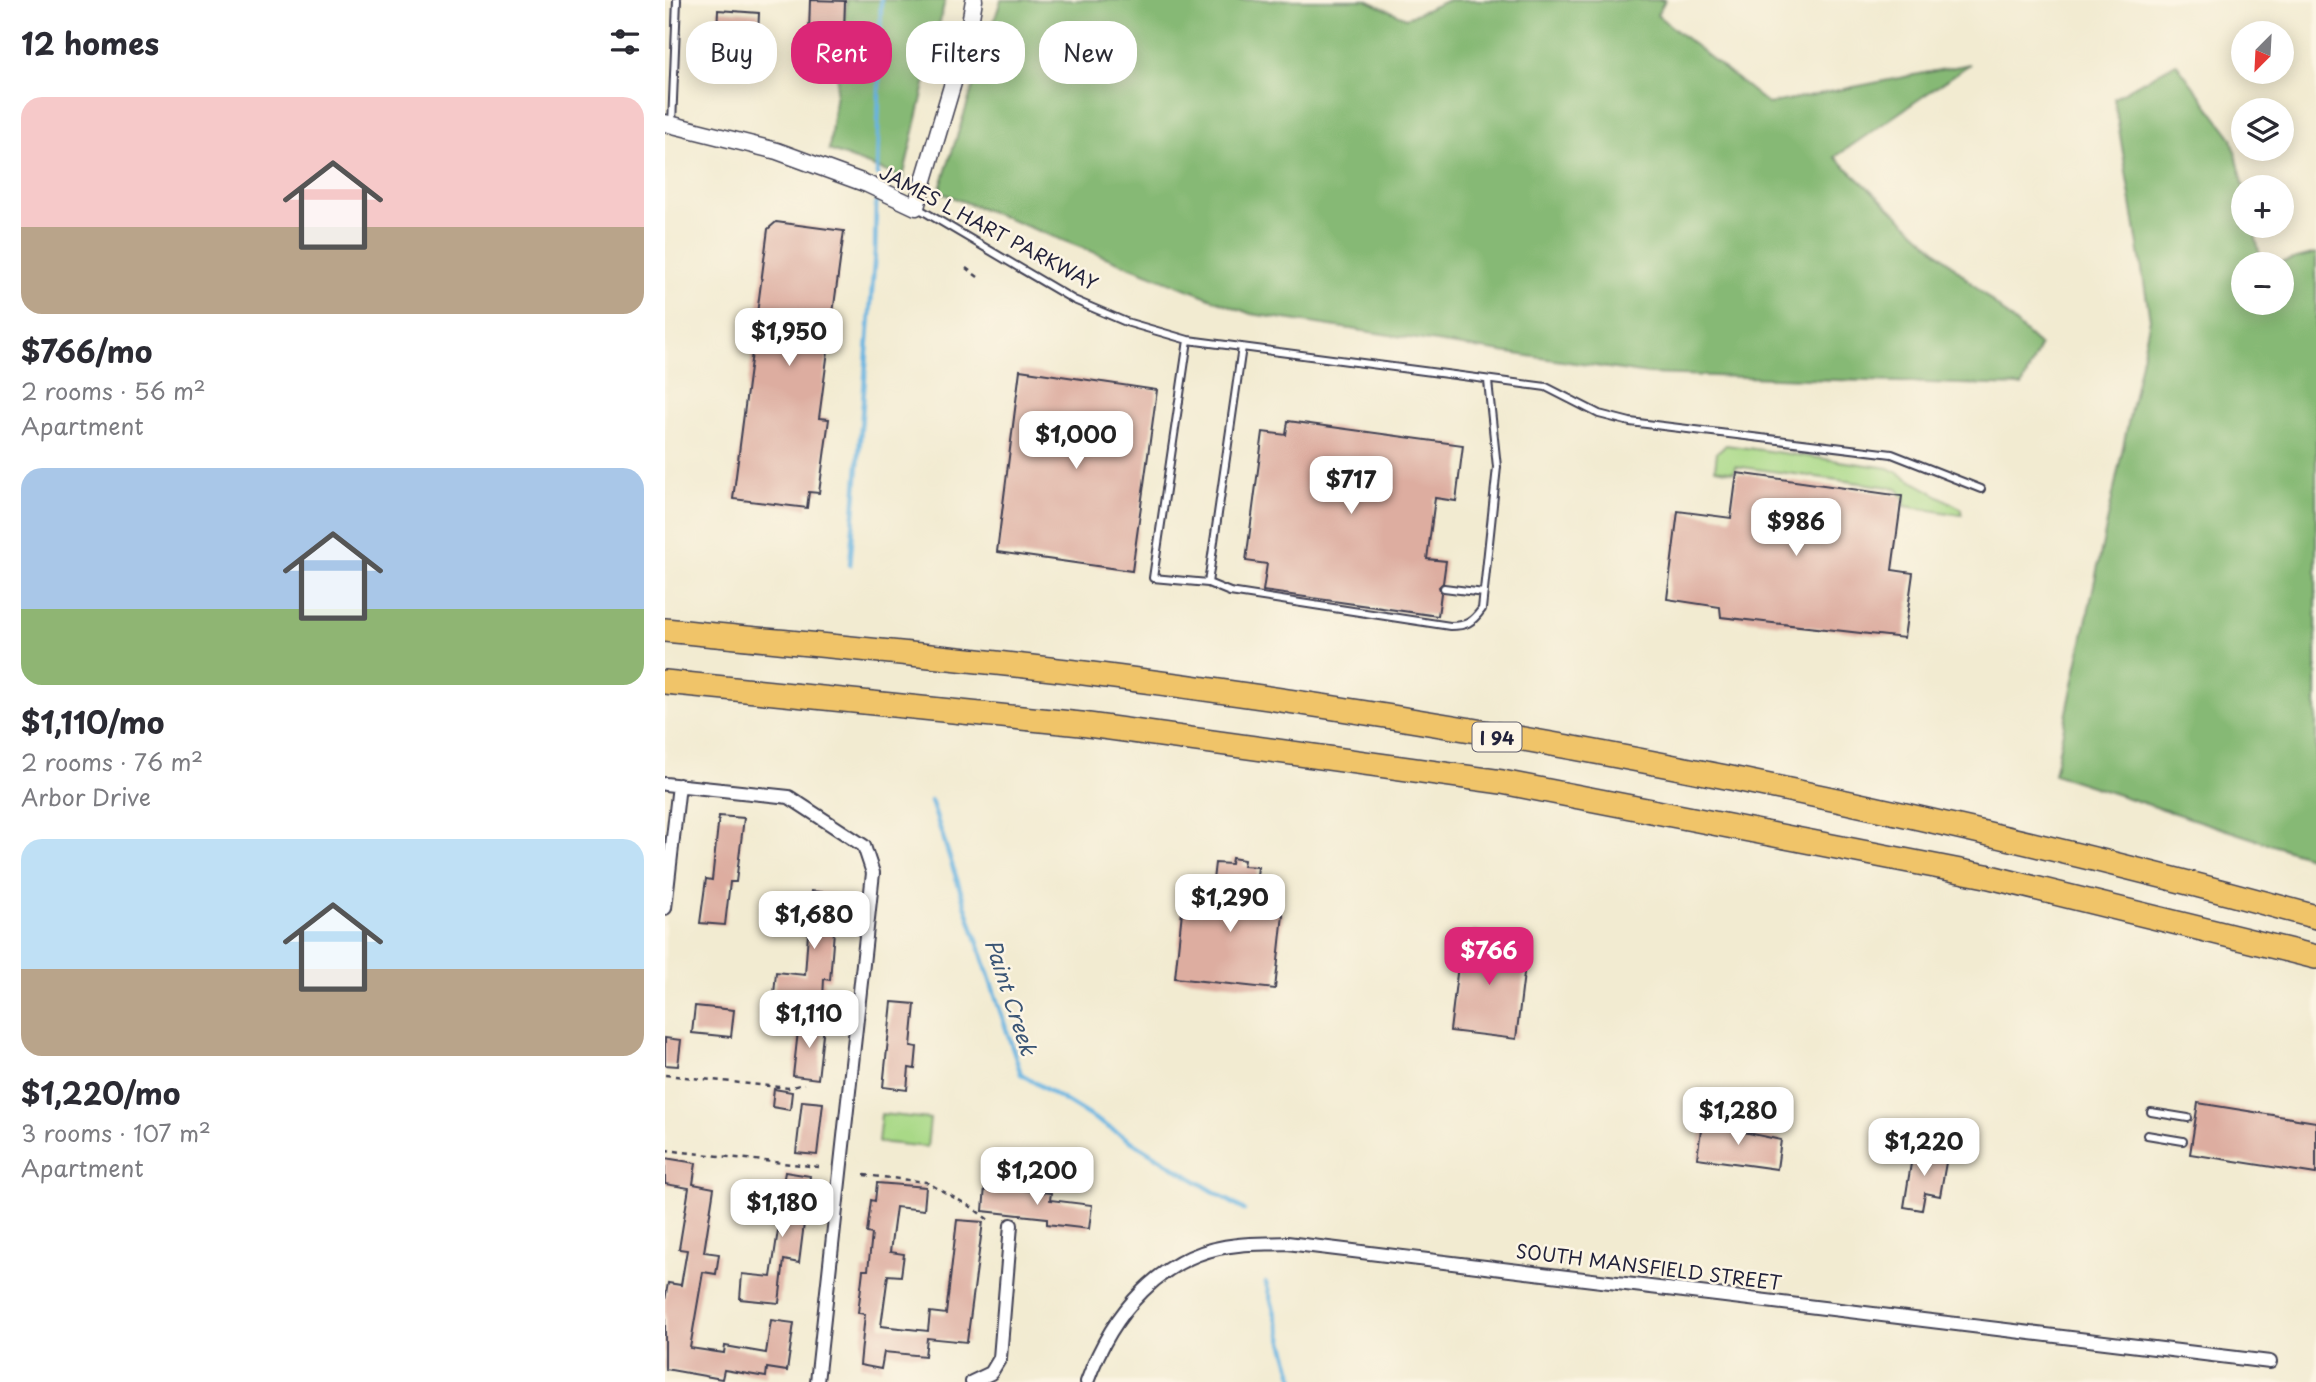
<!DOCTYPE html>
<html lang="en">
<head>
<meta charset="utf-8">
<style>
  :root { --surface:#fff; --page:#f7f7f7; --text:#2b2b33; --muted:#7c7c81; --accent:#db2777 }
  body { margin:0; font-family:"Playpen Sans",sans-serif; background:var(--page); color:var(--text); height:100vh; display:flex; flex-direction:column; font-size:26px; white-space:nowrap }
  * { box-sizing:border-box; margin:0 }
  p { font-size:23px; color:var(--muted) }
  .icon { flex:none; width:38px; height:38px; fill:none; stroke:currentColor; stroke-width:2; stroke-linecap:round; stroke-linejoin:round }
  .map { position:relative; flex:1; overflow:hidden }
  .sheet { display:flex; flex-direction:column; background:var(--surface); width:665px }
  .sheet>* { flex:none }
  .banner { position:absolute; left:21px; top:21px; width:665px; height:63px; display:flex; gap:14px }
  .needle { width:46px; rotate:204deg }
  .buttons { position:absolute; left:1566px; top:21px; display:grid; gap:14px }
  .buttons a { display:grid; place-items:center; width:63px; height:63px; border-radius:50%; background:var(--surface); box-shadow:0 4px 18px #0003; font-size:35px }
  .price { position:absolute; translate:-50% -60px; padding:0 16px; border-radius:14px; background:#fff; color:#222; font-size:23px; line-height:46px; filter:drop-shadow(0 2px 4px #0008) }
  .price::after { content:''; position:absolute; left:50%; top:42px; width:21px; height:16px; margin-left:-10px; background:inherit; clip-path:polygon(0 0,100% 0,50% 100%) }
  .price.current { background:var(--accent); color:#fff }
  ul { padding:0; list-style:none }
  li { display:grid; align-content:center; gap:14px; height:371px; padding:0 21px }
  li span { display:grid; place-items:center; height:217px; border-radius:21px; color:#555 }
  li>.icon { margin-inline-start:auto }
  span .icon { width:126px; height:126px; fill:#fffc; stroke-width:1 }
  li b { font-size:30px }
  h2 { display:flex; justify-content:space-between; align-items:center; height:84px; padding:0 21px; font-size:30px }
  .pill { padding:0 24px; border-radius:28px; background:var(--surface); box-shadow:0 4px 18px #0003; font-size:24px; line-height:63px }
  .pill.current { background:var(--accent); color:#fff }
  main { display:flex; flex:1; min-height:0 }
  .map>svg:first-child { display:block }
</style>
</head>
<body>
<main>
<section class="sheet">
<h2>12 homes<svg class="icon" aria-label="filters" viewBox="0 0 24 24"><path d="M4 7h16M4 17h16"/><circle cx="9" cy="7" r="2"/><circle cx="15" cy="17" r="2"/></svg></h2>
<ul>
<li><span style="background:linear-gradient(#f6c9c9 60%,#b9a48a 0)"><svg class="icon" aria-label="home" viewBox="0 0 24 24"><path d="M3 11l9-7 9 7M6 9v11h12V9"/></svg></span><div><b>$766/mo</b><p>2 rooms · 56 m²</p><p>Apartment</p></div></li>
<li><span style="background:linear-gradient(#a9c7e8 65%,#8fb573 0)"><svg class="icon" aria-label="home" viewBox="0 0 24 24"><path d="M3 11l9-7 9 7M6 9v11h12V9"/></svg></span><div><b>$1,110/mo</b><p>2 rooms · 76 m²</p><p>Arbor Drive</p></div></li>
<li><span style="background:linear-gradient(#bfe0f5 60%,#b9a48a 0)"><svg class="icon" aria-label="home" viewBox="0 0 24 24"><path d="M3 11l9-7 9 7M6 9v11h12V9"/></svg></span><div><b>$1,220/mo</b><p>3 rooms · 107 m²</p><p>Apartment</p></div></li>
</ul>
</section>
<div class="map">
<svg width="1651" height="1382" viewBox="0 0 1651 1382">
  <rect width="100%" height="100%" fill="#fcf5e5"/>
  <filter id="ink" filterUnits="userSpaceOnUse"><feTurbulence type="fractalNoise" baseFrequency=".0143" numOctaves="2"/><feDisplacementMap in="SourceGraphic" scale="14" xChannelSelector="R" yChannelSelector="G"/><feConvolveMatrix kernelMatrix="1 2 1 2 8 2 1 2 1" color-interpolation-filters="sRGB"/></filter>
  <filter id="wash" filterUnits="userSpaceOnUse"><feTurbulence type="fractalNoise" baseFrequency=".00686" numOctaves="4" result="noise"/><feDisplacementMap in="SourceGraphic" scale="28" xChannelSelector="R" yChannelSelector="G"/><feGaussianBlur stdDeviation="1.57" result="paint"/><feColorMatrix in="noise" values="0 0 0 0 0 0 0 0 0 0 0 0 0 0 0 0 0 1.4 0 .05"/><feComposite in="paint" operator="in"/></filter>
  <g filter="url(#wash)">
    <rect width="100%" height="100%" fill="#f2ebd1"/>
    <!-- green -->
    <path fill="#a9d987" stroke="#667e61" stroke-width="2" d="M1061,445L1224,468L1297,509V515L1239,506L1240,501L1232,488L1070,466L1069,472L1050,469L1052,452Z
      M216,1114L265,1119L262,1147L213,1142Z"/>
    <!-- forest -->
    <path fill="#86b974" stroke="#546e58" stroke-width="2" d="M182,0H280L238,178L164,150Z
      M336,0H701L741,18L784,0H1000L992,15L1103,104L1305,64L1170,157L1375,346L1357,386L983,374L586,314L274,192Z
      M1511,63L1567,138L1579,187L1578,226H1588L1597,264H1578V303H1617V264H1609L1651,253V859L1389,774L1485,319L1449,98Z"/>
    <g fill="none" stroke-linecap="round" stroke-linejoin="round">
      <!-- stream -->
      <path stroke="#68b4e1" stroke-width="4.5" d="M212,175L216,0
        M185,565L210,252L211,203
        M266,801L356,1074L579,1210
        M601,1283L630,1382"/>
    </g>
    <g id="blocks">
      <!-- building -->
      <path fill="#ddada0" d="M145,0L180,1L178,67L143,66Z
        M53,10L94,13L92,57L51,56Z
        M111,222L179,231L154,418L164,419L154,493L144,492L142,508L68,499L103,229Z
        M355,370L492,390L467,571L332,552Z
        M623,421L798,445L791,501L770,498L762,559L781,561L778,583L774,587L776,593L773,616L598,591L602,564L581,561L598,432L621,435Z
        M1072,473L1237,496L1227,570L1248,573L1239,638L1056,617L1055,607L1002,599L1013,511L1066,518Z
        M54,816L79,818L71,882H65L60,925L35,923L41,879L47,880Z
        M567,858L579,860L578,866L593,867L588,910L618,914L610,989L510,978L518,902L545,906L550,863L566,864Z
        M146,891L172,894L165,980L159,979L158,999L109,994L111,972L140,975Z
        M808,931L852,936L850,956L861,957L851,1039L785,1031L795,949L806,950Z
        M227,1002L250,1004L246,1046L252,1047L250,1069L244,1068L242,1090L218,1087Z
        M30,1006L69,1010L66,1037L27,1033Z
        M134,1022L159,1025L153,1079L128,1076Z
        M0,1038L16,1040L13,1066L0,1065Z
        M109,1089L127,1092L125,1110L107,1107Z
        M137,1101L158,1103L152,1155L131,1153Z
        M1533,1103L1651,1122V1174L1525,1154Z
        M1037,1123L1116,1140L1112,1169L1032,1158Z
        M1248,1151L1282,1157L1275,1196L1260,1193L1257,1210L1239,1207Z
        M0,1158L31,1163L28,1184L49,1188L39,1252L54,1254L51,1274L38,1272L25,1348L59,1353L60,1346L101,1353L106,1320L129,1323L122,1371L102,1368L101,1377L59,1370L57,1379L0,1369V1300L3,1283L16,1285L22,1250L14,1249L24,1188L0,1184Z
        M120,1172L145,1176L134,1263L119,1260L114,1303L75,1299L77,1274L106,1277L115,1217L108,1216L111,1193L116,1194Z
        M212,1183L261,1187L259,1210L231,1207L225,1252L239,1254L236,1276L223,1275L216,1326L263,1331L265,1312L281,1314L292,1220L318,1222L302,1342L262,1338L260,1356L219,1352L216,1369L195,1365L200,1314L193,1313L198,1270H203L207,1234L202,1233L206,1200L210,1201Z
        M320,1186L386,1193L385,1200L427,1205L424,1229L382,1224V1218L318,1211Z"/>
    </g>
  </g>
  <g filter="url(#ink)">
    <use href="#blocks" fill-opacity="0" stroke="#414052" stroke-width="2"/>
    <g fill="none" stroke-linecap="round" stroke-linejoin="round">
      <!-- service casing -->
      <g stroke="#414052" stroke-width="10">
        <path id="service" d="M7,124L12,0
          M253,208L409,300L461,322L523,340L881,387L934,414L965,422L1227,454L1316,489
          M523,340L488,578L543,583L577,347
          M543,583L565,592L785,626C801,626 807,623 817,609L832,467L823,381
          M779,588L819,593
          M1486,1112L1523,1118
          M1482,1135L1518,1141"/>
      </g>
      <!-- minor casing -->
      <g stroke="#414052" stroke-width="16">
        <path id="minor" d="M0,784L124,797L199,846L208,873L152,1382
          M0,908L14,785
          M307,1382L326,1373L335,1358L346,1225
          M422,1382C446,1315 496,1252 573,1245C589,1243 606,1244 622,1243L1605,1362"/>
      </g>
      <!-- tertiary casing -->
      <g stroke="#414052" stroke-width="19">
        <path id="tertiary" d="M0,123L112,151L202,184L251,207L304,29L309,0"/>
      </g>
      <!-- motorway casing -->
      <g stroke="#414052" stroke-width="26">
        <path id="motorway" d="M0,630C140,644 280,656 419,673C835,725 1248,806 1651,917
          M0,682L416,724L837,782L1321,876L1651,957"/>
      </g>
      <!-- path -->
      <path stroke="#414052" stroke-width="2.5" stroke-dasharray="5 5" stroke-linecap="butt" d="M301,268L317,280
        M0,1075L123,1088L139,1084
        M0,1150L154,1167
        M199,1175L261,1182L308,1208L326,1222"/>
      <!-- service -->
      <use href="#service" stroke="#fff" stroke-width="6"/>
      <!-- minor -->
      <use href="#minor" stroke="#fff" stroke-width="12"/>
      <!-- tertiary -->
      <use href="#tertiary" stroke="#fff" stroke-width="16"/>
      <!-- motorway -->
      <use href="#motorway" stroke="#f0c469" stroke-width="23"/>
    </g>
  </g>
  <g text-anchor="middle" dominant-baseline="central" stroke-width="5" stroke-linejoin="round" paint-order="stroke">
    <!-- shield labels -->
    <rect fill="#fcf5e5" stroke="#63616e" stroke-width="2" x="807.5" y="722.5" width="49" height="29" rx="5"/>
    <g font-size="18" font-weight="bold" fill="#22223b">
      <text x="832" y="737">I 94</text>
    </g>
    <!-- street labels -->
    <g font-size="19" fill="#22223b" stroke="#fcf5e5">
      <text transform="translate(324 227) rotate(28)">JAMES L HART PARKWAY</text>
      <text transform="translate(984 1266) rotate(7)">SOUTH MANSFIELD STREET</text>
    </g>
    <!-- water labels -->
    <g font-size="21" font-style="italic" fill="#3a5575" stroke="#fcf5e5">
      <text transform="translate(347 997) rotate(72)">Paint Creek</text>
    </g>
  </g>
</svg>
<div class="buttons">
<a><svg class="needle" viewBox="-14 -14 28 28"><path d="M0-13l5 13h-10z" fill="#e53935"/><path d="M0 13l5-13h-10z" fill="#7c7c81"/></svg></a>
<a><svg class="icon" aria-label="layers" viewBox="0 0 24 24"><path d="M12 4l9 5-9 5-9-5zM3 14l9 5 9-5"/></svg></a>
<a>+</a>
<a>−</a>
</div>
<b class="price" style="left:124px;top:368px">$1,950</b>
<b class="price" style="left:411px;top:471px">$1,000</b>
<b class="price" style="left:686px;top:516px">$717</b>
<b class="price" style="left:1131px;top:558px">$986</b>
<b class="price" style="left:565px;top:934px">$1,290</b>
<b class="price" style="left:149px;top:951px">$1,680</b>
<b class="price current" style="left:824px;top:987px">$766</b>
<b class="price" style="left:144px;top:1050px">$1,110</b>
<b class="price" style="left:1073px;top:1147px">$1,280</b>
<b class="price" style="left:1259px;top:1178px">$1,220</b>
<b class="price" style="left:372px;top:1207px">$1,200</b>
<b class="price" style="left:117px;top:1239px">$1,180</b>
<div class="banner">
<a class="pill">Buy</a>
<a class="pill current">Rent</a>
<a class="pill">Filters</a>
<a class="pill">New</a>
</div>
</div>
</main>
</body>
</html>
